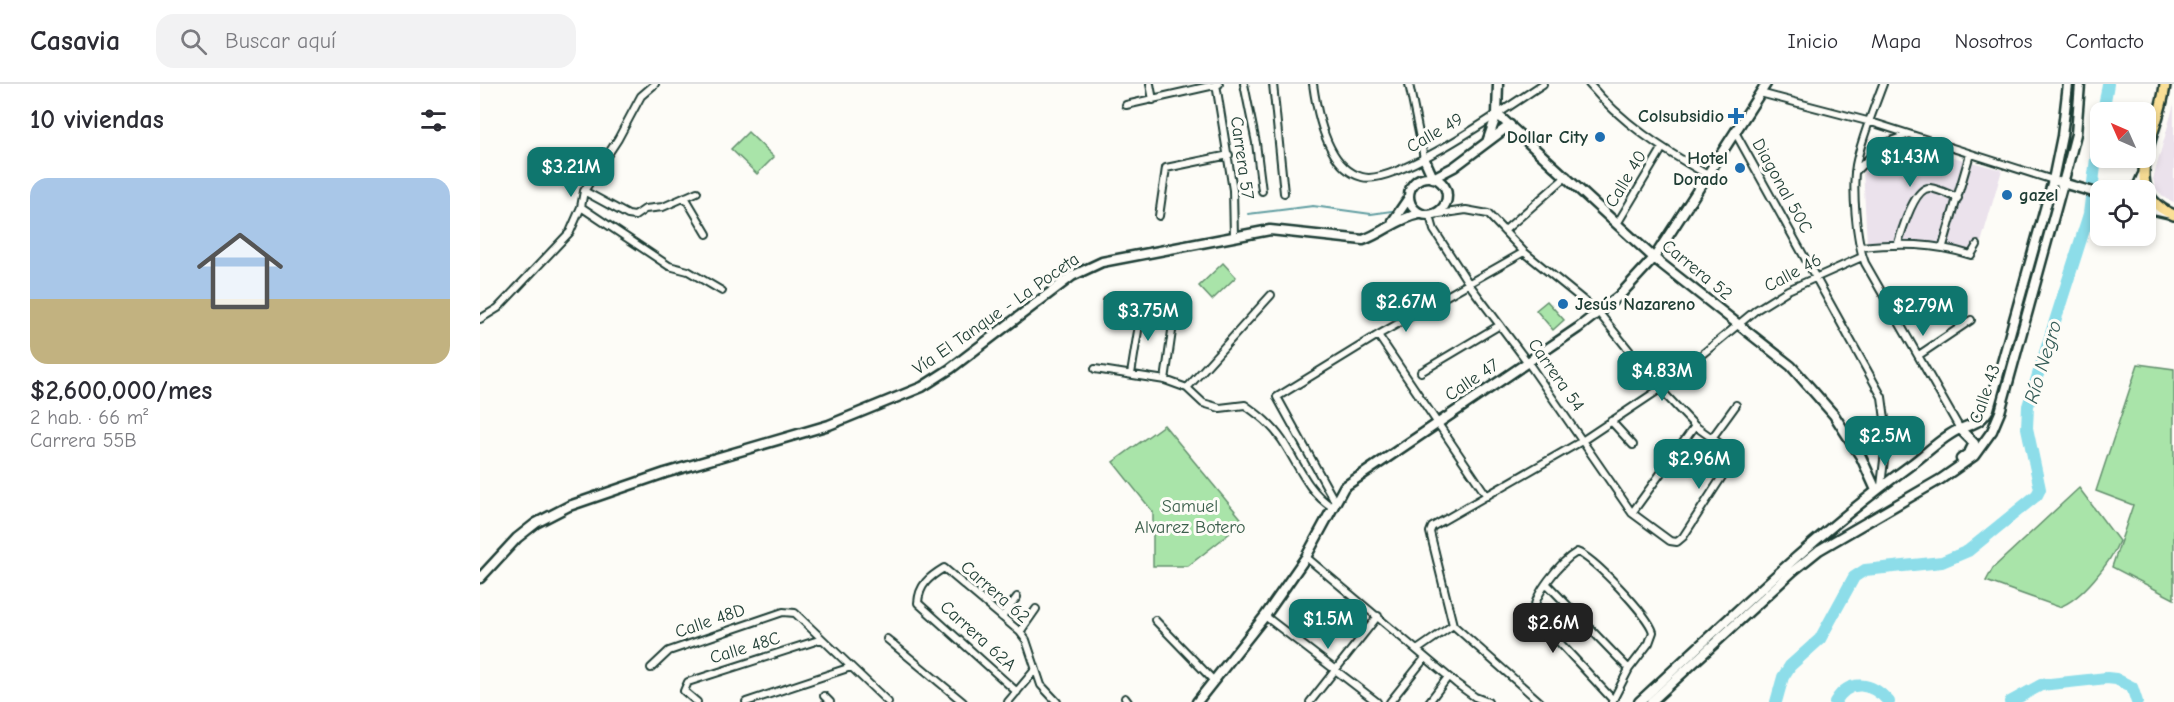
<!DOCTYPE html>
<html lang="es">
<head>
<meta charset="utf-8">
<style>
  :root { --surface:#fff; --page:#f2f2f3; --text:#2b2b33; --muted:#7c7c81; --line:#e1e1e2; --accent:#0f766e }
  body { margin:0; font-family:"Comic Neue",sans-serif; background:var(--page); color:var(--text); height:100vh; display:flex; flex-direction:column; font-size:22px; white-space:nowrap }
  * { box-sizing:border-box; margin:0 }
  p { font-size:20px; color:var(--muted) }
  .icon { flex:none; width:33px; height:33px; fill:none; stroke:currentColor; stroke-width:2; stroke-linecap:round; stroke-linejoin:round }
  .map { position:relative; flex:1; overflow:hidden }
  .side { display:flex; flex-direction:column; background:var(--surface); width:480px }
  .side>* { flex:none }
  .needle { width:39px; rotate:315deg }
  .buttons { position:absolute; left:1610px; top:18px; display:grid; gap:12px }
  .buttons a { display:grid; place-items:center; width:66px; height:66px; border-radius:12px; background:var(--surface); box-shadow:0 3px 9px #0003; font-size:30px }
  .price { position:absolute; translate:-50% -51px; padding:0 14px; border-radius:12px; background:var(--accent); color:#fff; font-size:20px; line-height:39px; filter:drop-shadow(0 2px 3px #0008) }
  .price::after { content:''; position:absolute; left:50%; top:36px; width:18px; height:14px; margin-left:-9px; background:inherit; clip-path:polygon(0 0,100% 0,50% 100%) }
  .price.on { background:#222; color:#fff }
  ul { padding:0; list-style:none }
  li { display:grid; align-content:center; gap:12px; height:318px; padding:0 30px }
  li span { display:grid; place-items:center; height:186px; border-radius:18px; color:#555 }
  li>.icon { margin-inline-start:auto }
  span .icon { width:108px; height:108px; fill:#fffc; stroke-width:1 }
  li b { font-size:26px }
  h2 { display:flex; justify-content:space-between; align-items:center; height:72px; padding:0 30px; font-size:26px }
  header { display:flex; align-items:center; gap:36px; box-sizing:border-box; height:84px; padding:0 30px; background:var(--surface); border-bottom:2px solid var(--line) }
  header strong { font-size:28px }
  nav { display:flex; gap:33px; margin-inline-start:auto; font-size:21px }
  .search { width:420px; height:54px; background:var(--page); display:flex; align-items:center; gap:15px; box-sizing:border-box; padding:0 21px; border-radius:18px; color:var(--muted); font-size:22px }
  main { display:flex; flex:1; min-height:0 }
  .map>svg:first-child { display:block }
</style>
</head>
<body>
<header>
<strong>Casavia</strong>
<div class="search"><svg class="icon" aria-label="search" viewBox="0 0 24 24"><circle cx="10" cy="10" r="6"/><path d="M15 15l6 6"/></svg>Buscar aquí</div>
<nav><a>Inicio</a><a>Mapa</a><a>Nosotros</a><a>Contacto</a></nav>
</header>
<main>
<section class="side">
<h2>10 viviendas<svg class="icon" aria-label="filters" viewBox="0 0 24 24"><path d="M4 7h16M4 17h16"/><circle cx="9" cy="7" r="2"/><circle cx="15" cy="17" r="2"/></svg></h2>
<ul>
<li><span style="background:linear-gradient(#a9c7e8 65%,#c2b280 0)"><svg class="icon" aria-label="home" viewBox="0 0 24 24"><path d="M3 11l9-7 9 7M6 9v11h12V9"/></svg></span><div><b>$2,600,000/mes</b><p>2 hab. · 66 m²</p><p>Carrera 55B</p></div></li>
</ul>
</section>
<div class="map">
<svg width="1694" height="618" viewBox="0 0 1694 618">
  <rect width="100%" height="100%" fill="#fdfcf7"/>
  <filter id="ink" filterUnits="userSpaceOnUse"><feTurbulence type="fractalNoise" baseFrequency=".0167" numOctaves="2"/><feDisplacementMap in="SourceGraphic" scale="12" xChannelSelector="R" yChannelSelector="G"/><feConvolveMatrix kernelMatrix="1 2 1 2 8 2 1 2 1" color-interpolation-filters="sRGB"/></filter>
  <g filter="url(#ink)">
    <!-- built -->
    <path fill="#ebe2ec" d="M1694,20V118L1686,115L1676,105L1673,95Z
      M1416,58L1522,86L1498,169L1414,158L1387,160L1383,86Z"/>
    <!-- green -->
    <path fill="#a9e4a9" stroke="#64906e" stroke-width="1.5" d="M268,48L294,73L277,90L251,65Z
      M743,179L756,193L732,216L719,202Z
      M1067,217L1084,236L1073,246L1056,226Z
      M1658,280L1694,285V515L1632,483L1653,421L1616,407Z
      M684,341L764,438L708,482H673V428L633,378Z
      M1599,404L1639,457C1631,478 1601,516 1579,523L1506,497L1513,484Z"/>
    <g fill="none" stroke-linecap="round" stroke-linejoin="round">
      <!-- stream -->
      <path stroke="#619da1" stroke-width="2" d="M768,130L833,122L891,130L912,127"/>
      <!-- river -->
      <path stroke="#8ddde9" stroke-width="12" d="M1623,28L1628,0
        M1296,618L1303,593L1310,582L1340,555L1374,493L1385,486L1462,478L1488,467L1557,411L1560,405L1547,344L1548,322L1609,130L1620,43
        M1355,618C1369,594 1392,598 1409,618
        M1530,618L1561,601L1627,594L1636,595L1652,603L1657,618"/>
      <!-- street casing -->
      <g stroke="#1f3d34" stroke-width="10">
        <path id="street" d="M670,0L673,16
          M736,0L753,106L754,152
          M764,0L776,59L782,107
          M793,0L804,109
          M833,0C837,29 847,84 882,93C916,103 1030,21 1063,0
          M929,0L944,74
          M1109,0C1142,39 1182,65 1226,90
          M1403,0C1394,24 1381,56 1376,81C1372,105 1376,156 1385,179L1480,345
          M1280,9L1391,38L1573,96
          M646,21L739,0
          M1255,48L1402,313L1407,350L1401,402
          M1376,87L1403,60L1427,51
          M104,107L148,131L155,132L165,125L183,123L217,108
          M205,113L227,150
          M101,123L189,182L208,187L242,207
          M679,132L686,84L749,71
          M950,132L954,146L989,200L1049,280L1152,429L1190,457L1197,458L1203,453L1256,371L1215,342L1180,305L1119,229L1044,168L1008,130L986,126L952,131
          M1137,140L1182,65
          M1024,147L1087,92
          M1418,159C1422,147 1434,103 1450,104C1459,105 1470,111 1478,114
          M1463,162L1490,70
          M1381,163C1419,159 1454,159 1491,171L1497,161
          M627,217L695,226L685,296
          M0,235L18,224L90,148L101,123L104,107L138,55L161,12L175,0
          M898,251L1007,412
          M1439,271L1491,236
          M615,285L685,296L707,304L723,319L740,324L765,321C779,331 792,341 802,356C818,380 827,407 852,423
          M941,288L1020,241
          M651,290L662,222
          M707,304L791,211
          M1131,337L1153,361
          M1232,354L1256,321
          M855,418L797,313L898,251L1044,168
          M1152,429L1215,342
          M826,473L977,600L995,613L1008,618
          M1067,500L1149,585
          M785,532L897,618
          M522,533L537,513
          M675,536L733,596
          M540,548L556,525
          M407,555L483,618
          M937,566L973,541
          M171,584L189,567L303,528L315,529L408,618
          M537,608L438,519C439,501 449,493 464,484L540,548L546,556L561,601L577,618
          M344,612L350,618
          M645,614L648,618
          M217,618L204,607L208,598L342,555
          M266,618L371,583
          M528,618L554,587
          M830,618L898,532
          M910,618L945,574
          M949,618L968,593
          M1060,618L973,541L950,448L952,443L1102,357L1180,305L1276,226L1308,206L1382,173
          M1132,618L1149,585L1169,559L1173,548C1168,531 1113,473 1097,468C1081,477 1051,513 1054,531L1133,616"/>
      </g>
      <!-- secondary casing -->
      <g stroke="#1f3d34" stroke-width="13">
        <path id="secondary" d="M1017,30L1174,174L1311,282L1354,331L1381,373L1396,406
          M1007,58L1017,30L1018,0
          M944,74L953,94L974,83L1030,41
          M929 112a19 19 0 1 1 38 0a19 19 0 1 1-38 0Z
          M1579,98L1620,110
          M1656,106L1662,92
          M1665,124L1691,130
          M913,137L928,115
          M1480,345L1494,359L1489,369L1481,375
          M0,494L37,454L56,439L89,422L185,389L349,341L442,303L470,285L592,192L622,178L790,146L883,156C903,149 918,134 939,130
          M717,618L785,532L826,473L864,403L1098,244L1140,211L1174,174L1286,0
          M1159,618C1248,536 1334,451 1432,380C1447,369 1463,352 1480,345C1494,339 1501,339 1509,325L1573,96L1582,52L1588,0
          M1171,618L1313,487L1339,466L1461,395L1494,372L1512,347L1520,328L1588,81L1596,50L1600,0"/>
      </g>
      <!-- primary casing -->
      <g stroke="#1f3d34" stroke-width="14">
        <path id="primary" d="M1685,0C1682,45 1634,107 1694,131"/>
      </g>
      <!-- street -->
      <use href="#street" stroke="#fdfcf7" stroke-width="6"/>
      <!-- secondary -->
      <use href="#secondary" stroke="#fdfcf7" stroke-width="8"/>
      <!-- primary -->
      <use href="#primary" stroke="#fadf96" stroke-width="9"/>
    </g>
  </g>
  <!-- markers -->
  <g fill="#1f6fb2" stroke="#fdfcf7" stroke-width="2">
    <path d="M1253 23h6v6h6v6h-6v6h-6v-6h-6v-6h6z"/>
    <circle cx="1120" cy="53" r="6"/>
    <circle cx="1260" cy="84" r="6"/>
    <circle cx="1527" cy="111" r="6"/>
    <circle cx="1083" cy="220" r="6"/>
  </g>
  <g text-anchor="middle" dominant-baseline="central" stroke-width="6" stroke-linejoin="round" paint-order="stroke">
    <!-- poi labels -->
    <g font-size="18" font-weight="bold" fill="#1f3d34" stroke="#fdfcf7" text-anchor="end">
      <text x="1244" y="32">Colsubsidio</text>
      <text x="1108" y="53">Dollar City</text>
      <text x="1248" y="74">Hotel<tspan x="1248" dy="21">Dorado</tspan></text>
      <text x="1539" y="111" text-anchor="start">gazel</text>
      <text x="1095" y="220" text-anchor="start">Jesús Nazareno</text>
    </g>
    <!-- street labels -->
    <g font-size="18" fill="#1f3d34" stroke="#fdfcf7">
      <text transform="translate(955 49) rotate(-30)">Calle 49</text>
      <text transform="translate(762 74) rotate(82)">Carrera 57</text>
      <text transform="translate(1146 95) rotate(-59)">Calle 40</text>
      <text transform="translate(1302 102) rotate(61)">Diagonal 50C</text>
      <text transform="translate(1217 186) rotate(39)">Carrera 52</text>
      <text transform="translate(1313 189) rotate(-28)">Calle 46</text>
      <text transform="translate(516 230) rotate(-35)">Vía El Tanque - La Poceta</text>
      <text transform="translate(1076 291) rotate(55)">Carrera 54</text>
      <text transform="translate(992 296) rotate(-34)">Calle 47</text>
      <text transform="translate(1505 310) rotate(-71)">Calle 43</text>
      <text transform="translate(515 508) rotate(41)">Carrera 62</text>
      <text transform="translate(230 537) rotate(-19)">Calle 48D</text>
      <text transform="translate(498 552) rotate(42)">Carrera 62A</text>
      <text transform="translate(265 564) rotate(-17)">Calle 48C</text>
    </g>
    <!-- park labels -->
    <g font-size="18" fill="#3b5e4b" stroke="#fdfcf7">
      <text x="710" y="422">Samuel<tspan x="710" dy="21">Alvarez Botero</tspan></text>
    </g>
    <!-- water labels -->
    <g font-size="20" font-style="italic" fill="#355d58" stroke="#fdfcf7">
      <text transform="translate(1563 278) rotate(-73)">Río Negro</text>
    </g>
  </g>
</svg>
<div class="buttons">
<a><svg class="needle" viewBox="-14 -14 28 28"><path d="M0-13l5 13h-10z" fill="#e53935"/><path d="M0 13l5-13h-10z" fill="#7c7c81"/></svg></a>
<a><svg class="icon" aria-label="locate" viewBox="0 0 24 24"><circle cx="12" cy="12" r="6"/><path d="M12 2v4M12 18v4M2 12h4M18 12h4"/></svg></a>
</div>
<b class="price" style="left:1430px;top:104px">$1.43M</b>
<b class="price" style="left:91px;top:114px">$3.21M</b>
<b class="price" style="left:926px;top:249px">$2.67M</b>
<b class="price" style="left:1443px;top:253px">$2.79M</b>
<b class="price" style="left:668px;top:258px">$3.75M</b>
<b class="price" style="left:1182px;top:318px">$4.83M</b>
<b class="price" style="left:1405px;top:383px">$2.5M</b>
<b class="price" style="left:1219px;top:406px">$2.96M</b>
<b class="price" style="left:848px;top:566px">$1.5M</b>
<b class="price on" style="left:1073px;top:570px">$2.6M</b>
</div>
</main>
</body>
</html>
